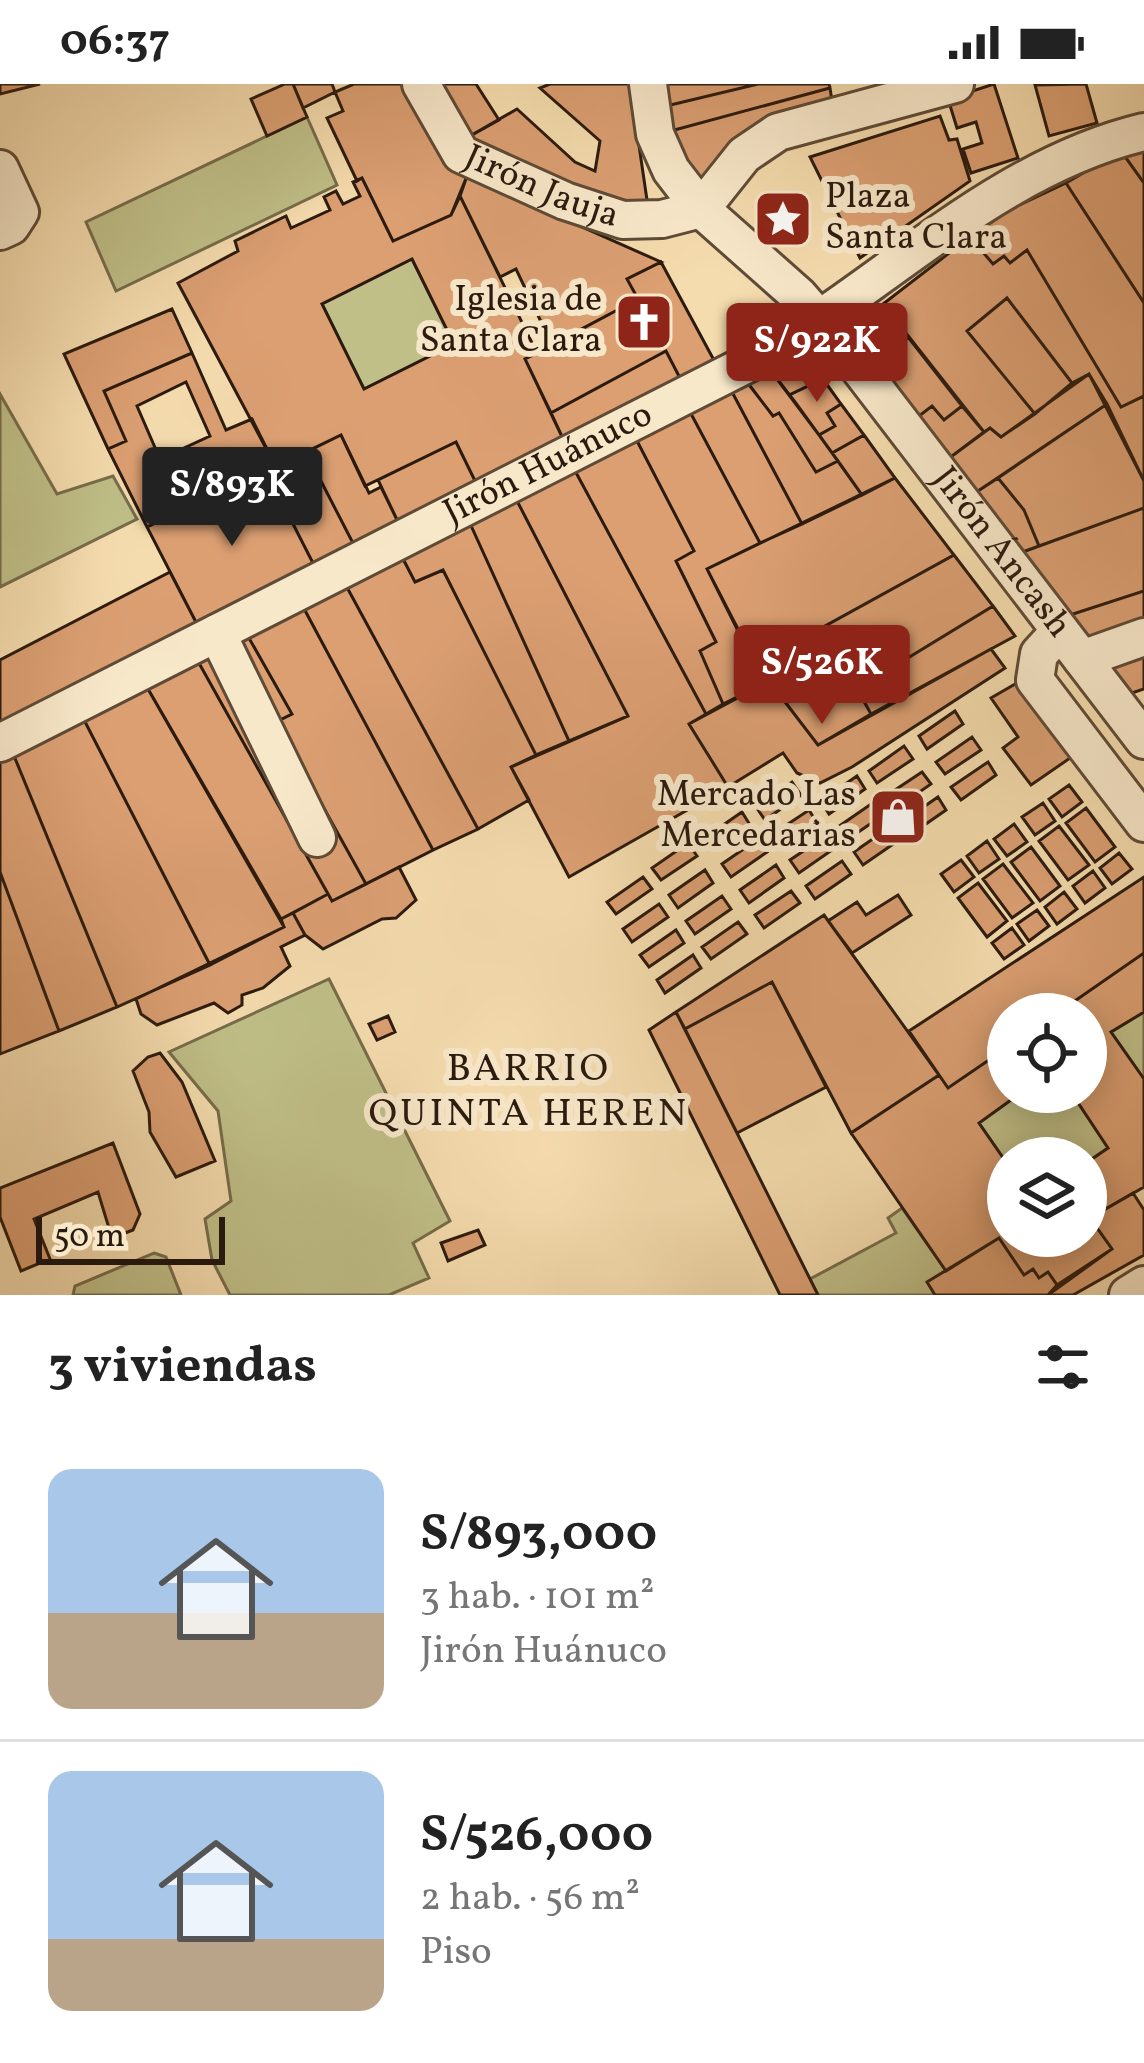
<!DOCTYPE html>
<html lang="es">
<head>
<meta charset="utf-8">
<style>
  :root { --surface:#fff; --page:#f2f2f2; --text:#222; --muted:#767676; --line:#e0e0e0; --accent:#8f2418 }
  body { margin:0; font-family:Vollkorn,serif; background:var(--page); color:var(--text); height:100vh; display:flex; flex-direction:column; font-size:45px; white-space:nowrap }
  * { box-sizing:border-box; margin:0 }
  p { font-size:39px; color:var(--muted) }
  .icon { flex:none; width:66px; height:66px; fill:none; stroke:currentColor; stroke-width:2; stroke-linecap:round; stroke-linejoin:round }
  .map { position:relative; height:1211px; overflow:hidden }
  .side { display:flex; flex-direction:column; background:var(--surface); flex:1 }
  .side>* { flex:none }
  .controls { position:absolute; left:987px; top:909px; display:grid; gap:24px }
  .controls a { display:grid; place-items:center; width:120px; height:120px; border-radius:50%; background:var(--surface); box-shadow:0 6px 30px #0003; font-size:60px }
  .scale { position:absolute; left:36px; bottom:30px; width:189px; box-sizing:border-box; padding-left:12px; border:6px solid #2b1a0e; border-top:0; font-size:33px; line-height:42px; white-space:nowrap; color:#2b1a0e; -webkit-text-stroke:9px #f8e8ca; paint-order:stroke }
  .price { position:absolute; translate:-50% -102px; padding:0 27px; border-radius:12px; background:var(--accent); color:#fff; font-size:39px; line-height:78px; filter:drop-shadow(0 3px 6px #0008) }
  .price::after { content:''; position:absolute; left:50%; top:72px; width:36px; height:27px; margin-left:-18px; background:inherit; clip-path:polygon(0 0,100% 0,50% 100%) }
  .price.on { background:#222; color:#fff }
  ul { padding:0; list-style:none }
  li { display:flex; align-items:center; gap:36px; height:300px; padding:0 48px }
  li+li { border-top:3px solid var(--line) }
  li span { display:grid; place-items:center; flex:none; width:336px; height:240px; border-radius:24px; color:#555 }
  li>.icon { margin-inline-start:auto }
  span .icon { width:144px; height:144px; fill:#fffc; stroke-width:1 }
  li b { font-size:51px }
  h2 { display:flex; justify-content:space-between; align-items:center; height:144px; padding:0 48px; font-size:51px }
  .status { display:flex; justify-content:space-between; align-items:center; height:84px; padding:0 60px; background:var(--surface); direction:ltr }
  .status svg { height:33px; fill:currentColor }
  .map>svg:first-child { display:block }
</style>
</head>
<body>
<div class="status"><b>06:37</b><svg viewBox="0 0 49 12"><path d="M0 12V9h3v3zM5 12V6h3v6zM10 12V3h3v9zM15 12V0h3v12zM26 1h20v11H26zM47 4h2v5h-2z"/></svg></div>
<div class="map">
<svg width="1144" height="1211" viewBox="0 0 1144 1211">
  <rect width="100%" height="100%" fill="#f5dcae"/>
  <filter id="stains"><feTurbulence type="fractalNoise" baseFrequency=".00167" numOctaves="4"/><feColorMatrix values="0 0 0 0 .2 0 0 0 0 .09 0 0 0 0 .02 0 0 0 .5 -.17"/></filter>
  <radialGradient id="worn" r=".72"><stop offset=".6" stop-color="#630" stop-opacity="0"/><stop offset="1" stop-color="#630" stop-opacity=".3"/></radialGradient>
  <!-- green -->
  <path fill="#c0bf88" stroke="#766c4b" stroke-width="3" d="M307,33L337,101L116,207L86,138Z
    M412,175L454,260L364,305L322,220Z
    M0,310L57,410L113,392L137,435L0,503Z
    M329,895L450,1137L413,1159L429,1194L389,1211H230L212,1176L205,1135L231,1117L218,1027L169,968Z
    M1144,928V995L1111,948Z
    M1022,1008H1071L1108,1064L1086,1079V1074H1008V1081L979,1039Z
    M902,1124L946,1187L935,1211H818L810,1195L896,1149L888,1134Z
    M154,1169L166,1173L181,1211H73L75,1202Z"/>
  <!-- building -->
  <path fill="#db9f72" stroke="#2b1a0e" stroke-width="3" fill-rule="evenodd" d="M0,0H40L0,10Z
    M285,0H293L307,33L267,52L251,15Z
    M293,0H332L335,8L303,24Z
    M354,0H411L467,92L451,131L393,157L362,94L357,97L327,34L343,27L335,8Z
    M433,0H476L499,36L463,56Z
    M550,0H630L647,116L625,123L463,56L517,25L575,78L595,87L600,57L540,4Z
    M658,0H758L662,23Z
    M758,0H829L830,4L667,48L662,23Z
    M994,0L1018,74L971,89L963,65L982,59L976,38L957,44L948,15Z
    M1086,0L1097,39L1049,52L1035,1Z
    M830,4L832,17L702,97L678,76L667,48Z
    M940,32L949,56L957,55L970,97L860,174L810,73Z
    M1144,66V99L1121,67Z
    M1121,67L1144,99V219L1066,99Z
    M467,92L661,178L627,195L638,215L552,261L516,185L500,193L460,112Z
    M362,94L393,157L451,131L460,112L537,269L525,275L565,359L478,403L456,358L365,402L341,351L276,383L178,199L238,167L235,157L286,132L291,144L330,126L324,113L336,107L343,120L360,112L353,98ZM412,175L454,260L364,305L322,220Z
    M1066,99L1144,219V312L1121,323L1027,166L1010,179L1004,172L993,180L970,153L1009,126Z
    M970,153L993,180L1004,172L1010,179L1027,166L1121,323L1144,312V397L1089,290L1072,299L1007,214L967,247L1035,330L1001,353L990,344L984,348L883,220Z
    M661,178L716,280L682,298L666,267L551,329L525,275L638,215L627,195Z
    M1007,214L1072,299L1035,330L967,247Z
    M883,220L908,253L868,283L853,261L855,240Z
    M172,225L192,269L104,307L126,357L108,365L64,270Z
    M908,253L962,322L944,336L932,322L910,339L868,283Z
    M666,267L682,298L565,359L551,329Z
    M192,269L226,346L252,335L276,383L147,443L108,365L126,357L104,307ZM186,298L210,352L160,375L137,322Z
    M805,270L823,295L789,311L771,287Z
    M771,287L795,318L838,377L816,388L779,329L773,332L747,298Z
    M1089,290L1107,320L975,409L948,375L990,344L1001,353Z
    M823,295L841,320L827,329L835,342L819,351L789,311Z
    M747,298L773,332L779,329L816,388L838,377L862,411L802,440L731,306Z
    M731,306L802,440L760,459L689,326Z
    M841,320L864,351L832,369L819,351L835,342L827,329Z
    M1107,320L1144,397V424L1039,462L1024,426L998,394Z
    M932,322L944,336L962,322L984,348L948,375L910,339Z
    M689,326L760,459L707,485L752,575L769,597L723,620L700,567L716,558L676,477L694,467L635,353Z
    M341,351L369,409L381,403L400,442L356,465L306,368Z
    M864,351L895,394L862,411L832,369Z
    M635,353L694,467L676,477L716,558L700,567L723,620L706,630L573,383Z
    M456,358L478,403L400,442L378,396Z
    M306,368L356,465L316,485L266,387Z
    M573,383L706,630L689,640L728,703L569,793L511,683L628,632L514,411Z
    M266,387L316,485L199,544L147,443Z
    M895,394L954,471L756,580L707,485Z
    M998,394L1024,426L1039,462L1020,469L975,409Z
    M514,411L628,632L569,657L468,435Z
    M1144,424V507L1070,531L1020,469Z
    M468,435L569,657L536,671L443,486L415,498L400,469Z
    M400,469L415,498L443,486L536,671L511,683L529,716L478,745L343,496Z
    M954,471L993,522L857,605L871,630L818,661L756,580Z
    M170,488L199,544L0,645V576Z
    M343,496L478,745L433,766L301,519Z
    M1144,507V550L1096,568L1070,531Z
    M301,519L433,766L366,800L276,638L292,630L245,547Z
    M993,522L1015,552L871,630L857,605Z
    M245,547L292,630L276,638L366,800L332,817L195,572Z
    M1144,564V605L1129,610L1105,579Z
    M991,565L1005,584L852,683L820,699L797,689L783,669L728,703L689,640L769,597L818,661Z
    M195,572L328,810L281,835L144,598Z
    M144,598L284,843L210,881L81,630Z
    M1017,599L1073,672L1031,701L1003,664L1018,653L991,614Z
    M955,627L963,640L927,665L919,652Z
    M81,630L210,881L117,923L12,667Z
    M972,653L981,666L945,690L936,678Z
    M904,662L913,675L877,699L869,687Z
    M12,667L117,923L59,947L0,788V673Z
    M988,678L996,691L961,716L951,703Z
    M922,688L931,700L895,725L886,712Z
    M857,692L865,705L829,730L821,717Z
    M792,698L801,711L765,736L756,723Z
    M1069,701L1082,718L1062,733L1049,715Z
    M938,713L946,726L910,751L902,738Z
    M874,718L883,731L847,756L838,743Z
    M1043,719L1055,737L1035,751L1022,733Z
    M1086,724L1115,763L1095,778L1066,739Z
    M809,726L817,739L781,763L773,750Z
    M742,728L750,741L714,765L706,753Z
    M1014,740L1027,758L1007,772L994,755Z
    M1059,742L1089,781L1068,796L1039,757Z
    M890,743L899,756L863,781L854,768Z
    M826,752L835,764L799,789L790,776Z
    M758,755L767,768L731,793L722,780Z
    M987,757L999,775L979,789L967,772Z
    M688,759L697,772L661,796L652,784Z
    M1031,763L1060,802L1040,817L1011,778Z
    M1119,769L1132,785L1112,800L1100,784Z
    M961,776L974,793L954,808L941,790Z
    M842,777L851,790L815,815L806,802Z
    M1003,780L1033,819L1012,834L983,795Z
    M776,781L784,794L749,819L740,806Z
    M399,783L416,816L396,834L382,835L323,865L305,851L293,829L328,810L332,817Z
    M705,786L713,799L678,824L669,811Z
    M1093,787L1105,804L1085,819L1073,802Z
    M0,788L59,947L0,970Z
    M643,793L652,805L616,830L607,818Z
    M1144,793V869L1056,930H1008V963L948,1004L909,947Z
    M978,799L1007,837L987,853L958,814Z
    M791,807L800,819L764,844L755,831Z
    M1064,808L1077,825L1057,840L1045,823Z
    M898,811L911,831L852,869L828,837L857,818L866,831Z
    M722,812L731,825L695,850L686,837Z
    M659,820L668,833L632,858L623,845Z
    M1037,826L1049,842L1029,857L1017,840Z
    M293,829L305,851L281,863L290,882L263,904L242,911V921L228,929L214,919L157,941L141,930L136,915L284,843L281,835Z
    M824,831L939,991L851,1049L772,898L685,945L676,928Z
    M738,838L747,850L711,875L702,863Z
    M1012,844L1024,861L1004,875L992,859Z
    M676,846L684,859L649,883L640,871Z
    M1144,869V928L1111,948L1144,995V1103L1090,1134L1112,1165L1057,1201L1048,1188L1039,1194L1033,1185L1024,1191L999,1154L946,1187L851,1049L939,991L948,1004L1008,963V1008H1022L979,1039L1008,1081V1152H1086V1079L1108,1064L1071,1008H1086V930H1056Z
    M693,871L701,884L665,909L657,896Z
    M772,898L826,1003L737,1049L685,945Z
    M676,928L737,1049L818,1211H780L649,946Z
    M388,932L395,948L377,956L369,940Z
    M160,969L182,998L215,1077L176,1093L150,1048L149,1028L133,987L148,973Z
    M113,1059L140,1130L133,1146L112,1154L98,1108L34,1135L50,1175L21,1187L0,1133V1104Z
    M1133,1109L1144,1126V1171L1073,1211H1048L1112,1165L1090,1134Z
    M478,1146L485,1161L448,1177L441,1159Z
    M999,1154L1024,1191L1033,1185L1039,1194L1048,1188L1057,1201L1048,1211H935L927,1198Z"/>
  <g fill="none" stroke-linecap="round" stroke-linejoin="round">
    <!-- minor casing -->
    <g stroke="#5e4a36" stroke-width="42">
      <g id="minor">
        <path id="s1" d="M421,0L461,70L565,117L623,136L662,135L701,125"/>
        <path id="s2" d="M648,0L655,50L671,86L701,125L799,212L839,258L1144,656"/>
        <path d="M0,85L20,128L11,142L0,147"/>
        <path d="M701,125L744,71L778,48L955,0"/>
        <path d="M1060,547L1039,570L1035,596L1144,739"/>
        <path d="M217,549L317,754"/>
        <path d="M1082,575L1144,553"/>
        <path id="s3" d="M0,659L751,278C882,204 994,84 1144,48"/>
        <path d="M1128,1211L1144,1201"/>
      </g>
    </g>
    <!-- minor -->
    <use href="#minor" stroke="#f8e8ca" stroke-width="36"/>
  </g>
  <!-- icons -->
  <defs>
    <g id="sight-square" transform="scale(3)"><rect x="-9" y="-9" width="18" height="18" rx="4" fill="#8f2418" stroke="#f8e8ca"/><path d="M0-6L1.8-2.2L6-1.7L2.9 1.2L3.7 5.4L0 3.3L-3.7 5.4L-2.9 1.2L-6-1.7L-1.8-2.2Z" fill="#fff"/></g>
    <g id="church-square" transform="scale(3)"><rect x="-9" y="-9" width="18" height="18" rx="4" fill="#8f2418" stroke="#f8e8ca"/><path d="M-1.2-6h2.4v3.5h3.3v2.4h-3.3V6h-2.4V-.1h-3.3v-2.4h3.3Z" fill="#fff"/></g>
    <g id="shop-square" transform="scale(3)"><rect x="-9" y="-9" width="18" height="18" rx="4" fill="#8f2418" stroke="#f8e8ca"/><path d="M-5-2.5h2.3a2.7 3.5 0 0 1 5.4 0H5L5.5 6h-11ZM-1.5-2.5h3a1.5 2.3 0 0 0-3 0Z" fill="#fff"/></g>
  </defs>
  <g fill-rule="evenodd">
    <use href="#sight-square" x="783" y="135"/>
    <use href="#church-square" x="644" y="238"/>
    <use href="#shop-square" x="898" y="733"/>
  </g>
  <g text-anchor="middle" dominant-baseline="central" stroke-width="12" stroke-linejoin="round" paint-order="stroke">
    <!-- street labels -->
    <g font-size="36" fill="#2b1a0e" stroke="#f8e8ca">
      <text stroke="none"><textPath href="#s1" startOffset="168">Jirón Jauja</textPath></text>
      <text stroke="none"><textPath href="#s3" startOffset="615">Jirón Huánuco</textPath></text>
      <text stroke="none"><textPath href="#s2" startOffset="597">Jirón Áncash</textPath></text>
    </g>
    <!-- poi labels -->
    <g font-size="36" fill="#2b1a0e" stroke="#f8e8ca" text-anchor="end">
      <text x="825" y="114" text-anchor="start">Plaza<tspan x="825" dy="41">Santa Clara</tspan></text>
      <text x="602" y="217">Iglesia de<tspan x="602" dy="41">Santa Clara</tspan></text>
      <text x="856" y="712">Mercado Las<tspan x="856" dy="41">Mercedarias</tspan></text>
    </g>
    <!-- neighbourhood labels -->
    <g font-size="39" letter-spacing="3" fill="#2b1a0e" stroke="#f8e8ca">
      <text x="529" y="986">BARRIO<tspan x="529" dy="45">QUINTA HEREN</tspan></text>
    </g>
  </g>
  <rect width="100%" height="100%" filter="url(#stains)"/>
  <rect width="100%" height="100%" fill="url(#worn)"/>
</svg>
<div class="controls">
<a><svg class="icon" aria-label="locate" viewBox="0 0 24 24"><circle cx="12" cy="12" r="6"/><path d="M12 2v4M12 18v4M2 12h4M18 12h4"/></svg></a>
<a><svg class="icon" aria-label="layers" viewBox="0 0 24 24"><path d="M12 4l9 5-9 5-9-5zM3 14l9 5 9-5"/></svg></a>
</div>
<div class="scale">50 m</div>
<b class="price" style="left:817px;top:321px">S/922K</b>
<b class="price on" style="left:232px;top:465px">S/893K</b>
<b class="price" style="left:822px;top:643px">S/526K</b>
</div>
<section class="side">
<h2>3 viviendas<svg class="icon" aria-label="filters" viewBox="0 0 24 24"><path d="M4 7h16M4 17h16"/><circle cx="9" cy="7" r="2"/><circle cx="15" cy="17" r="2"/></svg></h2>
<ul>
<li><span style="background:linear-gradient(#a9c7e8 60%,#b9a48a 0)"><svg class="icon" aria-label="home" viewBox="0 0 24 24"><path d="M3 11l9-7 9 7M6 9v11h12V9"/></svg></span><div><b>S/893,000</b><p>3 hab. · 101 m²</p><p>Jirón Huánuco</p></div></li>
<li><span style="background:linear-gradient(#a9c7e8 70%,#b9a48a 0)"><svg class="icon" aria-label="home" viewBox="0 0 24 24"><path d="M3 11l9-7 9 7M6 9v11h12V9"/></svg></span><div><b>S/526,000</b><p>2 hab. · 56 m²</p><p>Piso</p></div></li>
</ul>
</section>
</body>
</html>
